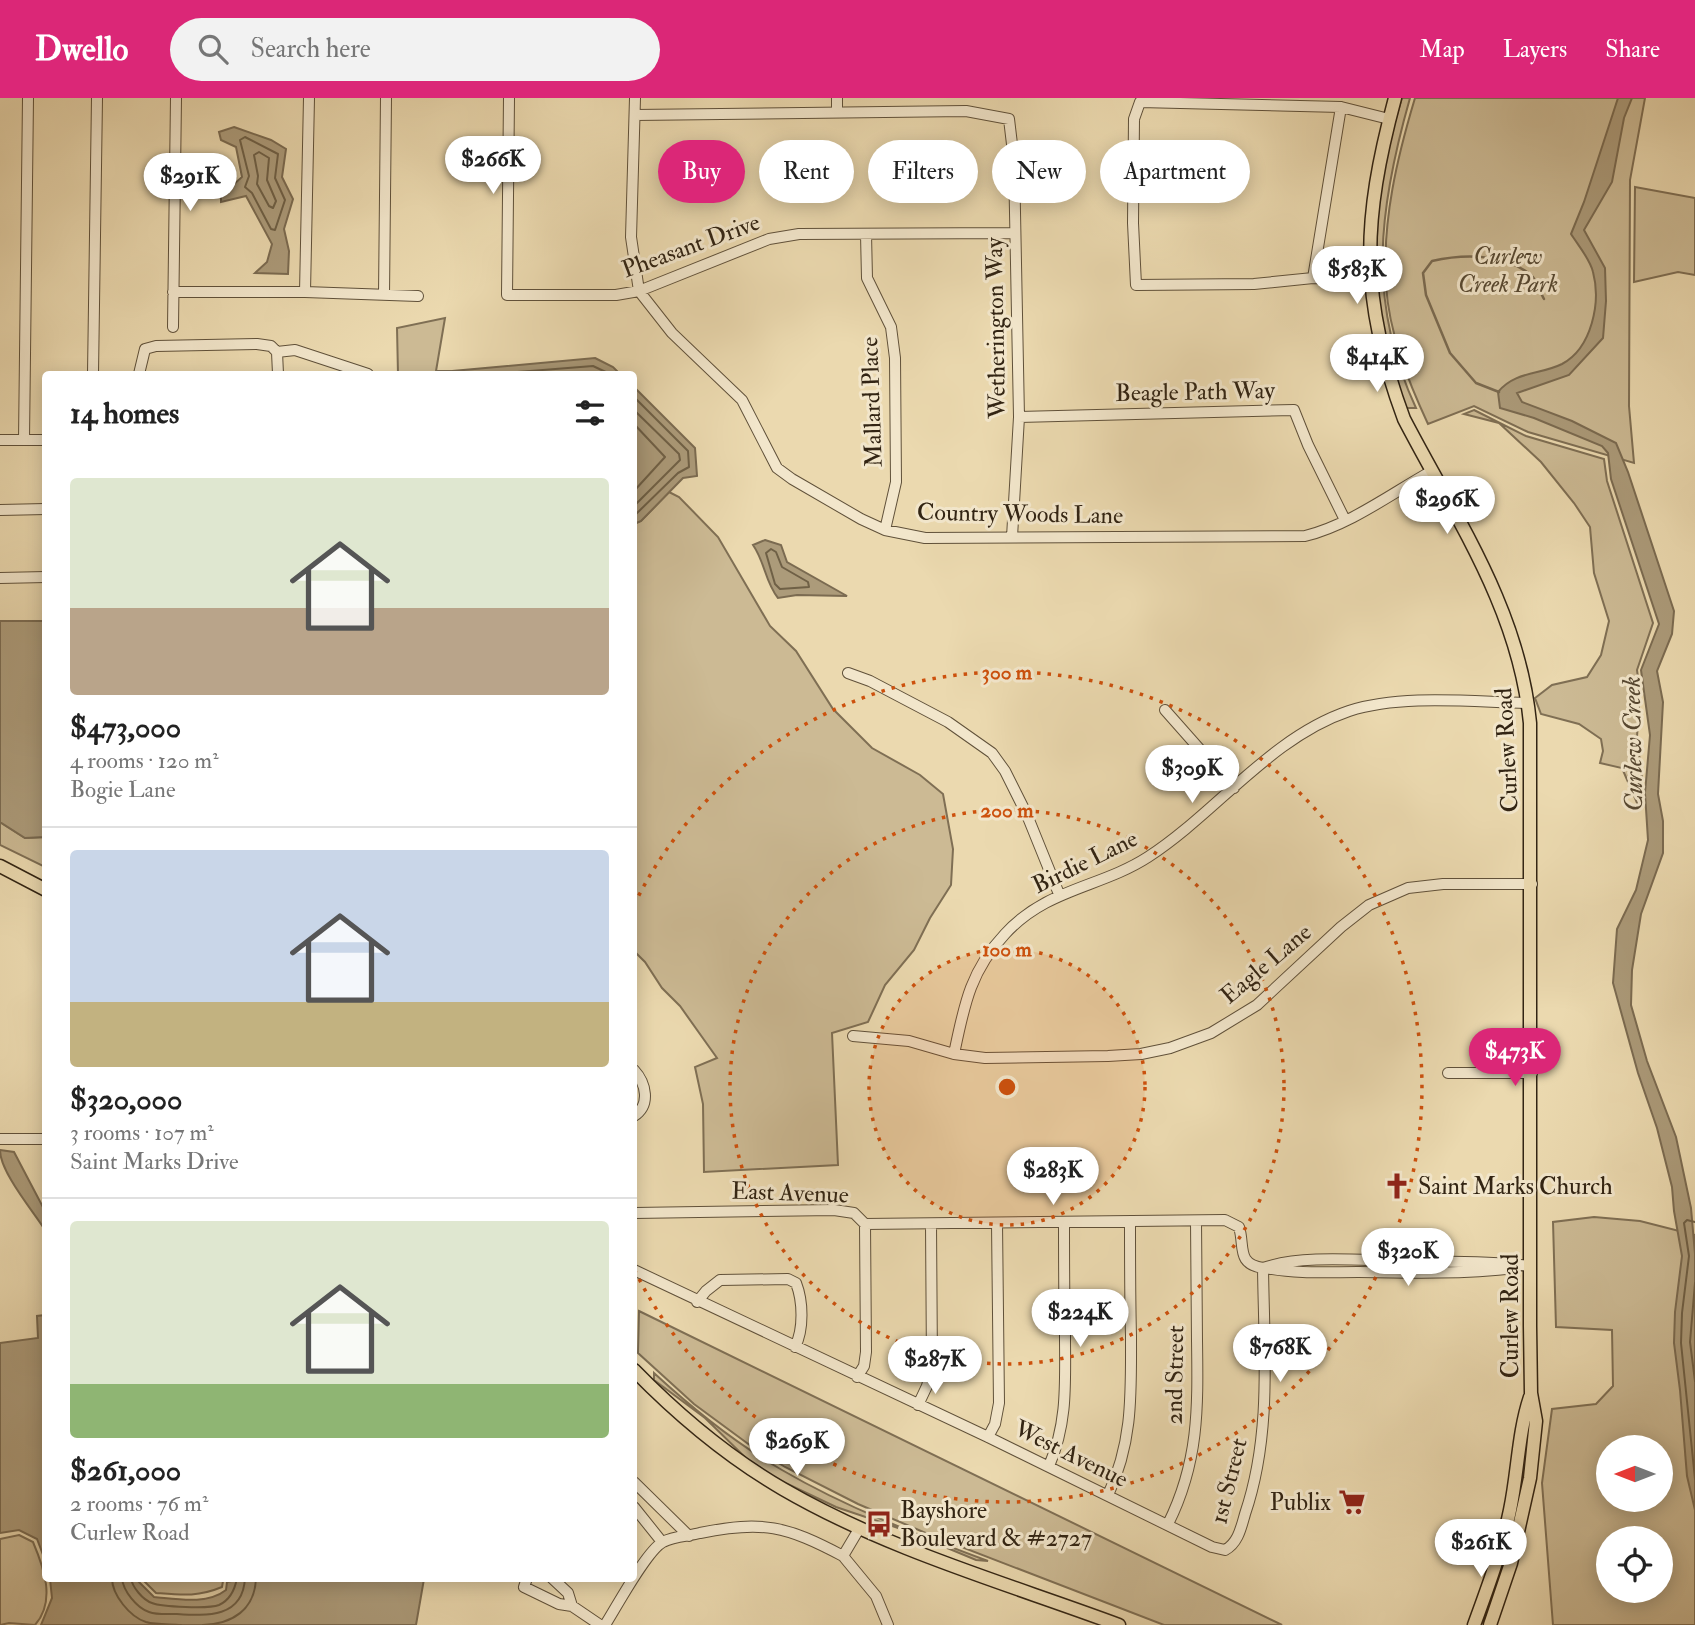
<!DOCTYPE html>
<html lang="en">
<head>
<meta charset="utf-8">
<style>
  :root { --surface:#fff; --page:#f2f2f2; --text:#222; --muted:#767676; --line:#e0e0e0; --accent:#db2777 }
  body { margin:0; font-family:"IM FELL Double Pica",serif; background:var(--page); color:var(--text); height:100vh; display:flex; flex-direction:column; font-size:26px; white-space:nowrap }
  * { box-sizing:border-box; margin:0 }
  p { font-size:23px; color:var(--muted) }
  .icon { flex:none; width:38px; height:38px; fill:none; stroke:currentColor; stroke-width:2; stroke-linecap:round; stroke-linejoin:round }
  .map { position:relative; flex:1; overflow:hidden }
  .panel { position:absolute; left:42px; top:273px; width:595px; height:1211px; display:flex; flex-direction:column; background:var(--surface); border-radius:7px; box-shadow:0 4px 18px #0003 }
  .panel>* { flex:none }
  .hud { position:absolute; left:658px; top:42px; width:665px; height:63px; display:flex; gap:14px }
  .needle { width:46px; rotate:270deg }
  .fabs { position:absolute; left:1596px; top:1337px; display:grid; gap:14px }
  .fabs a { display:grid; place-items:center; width:77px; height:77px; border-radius:50%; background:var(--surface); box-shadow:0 4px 18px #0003; font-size:35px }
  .price { position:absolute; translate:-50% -60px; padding:0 16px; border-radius:24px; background:#fff; color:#222; font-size:23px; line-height:46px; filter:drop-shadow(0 2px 4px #0008) }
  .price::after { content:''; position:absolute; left:50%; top:42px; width:21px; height:16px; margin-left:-10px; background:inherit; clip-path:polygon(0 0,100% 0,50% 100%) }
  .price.current { background:var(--accent); color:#fff }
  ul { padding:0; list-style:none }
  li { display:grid; align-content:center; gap:14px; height:371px; padding:0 28px }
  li+li { border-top:2px solid var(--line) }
  li span { display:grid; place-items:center; height:217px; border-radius:7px; color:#555 }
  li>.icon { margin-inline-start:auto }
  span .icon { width:126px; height:126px; fill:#fffc; stroke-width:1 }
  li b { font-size:30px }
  h2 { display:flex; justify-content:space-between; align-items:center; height:84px; padding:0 28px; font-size:30px }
  .tag { padding:0 24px; border-radius:32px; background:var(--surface); box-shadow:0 4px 18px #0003; font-size:24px; line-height:63px }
  .tag.current { background:var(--accent); color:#fff }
  header { display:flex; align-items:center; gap:42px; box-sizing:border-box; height:98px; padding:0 35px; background:var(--accent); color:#fff }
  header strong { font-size:33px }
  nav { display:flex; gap:38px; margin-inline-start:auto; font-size:24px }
  .search { width:490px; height:63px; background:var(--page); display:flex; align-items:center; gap:18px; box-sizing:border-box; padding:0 24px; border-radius:38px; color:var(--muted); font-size:26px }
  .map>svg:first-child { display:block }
</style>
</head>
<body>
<header>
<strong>Dwello</strong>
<div class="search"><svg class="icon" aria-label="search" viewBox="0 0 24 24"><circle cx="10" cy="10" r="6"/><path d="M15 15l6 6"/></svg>Search here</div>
<nav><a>Map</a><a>Layers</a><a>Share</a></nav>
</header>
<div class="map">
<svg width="1695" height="1527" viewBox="0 0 1695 1527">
  <rect width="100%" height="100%" fill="#ebd9af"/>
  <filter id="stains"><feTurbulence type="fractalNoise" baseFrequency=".00286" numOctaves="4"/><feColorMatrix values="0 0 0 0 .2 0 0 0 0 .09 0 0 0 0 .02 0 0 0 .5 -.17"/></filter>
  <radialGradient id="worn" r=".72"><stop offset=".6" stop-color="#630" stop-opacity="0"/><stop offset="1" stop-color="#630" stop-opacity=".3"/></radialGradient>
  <!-- green -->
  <path fill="#ccba94" stroke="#7f6f54" stroke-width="2" fill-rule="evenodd" d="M1402,0H1410C1379,109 1366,203 1416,310H1406C1364,203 1368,108 1402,0Z
    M1415,0H1645L1630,82L1629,308L1634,365L1528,334L1474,308L1428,326C1408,283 1389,235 1386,187C1382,123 1397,60 1415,0Z
    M1635,89L1695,100V177L1678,174L1634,184Z
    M445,220L436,273H453V276H398L397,230Z
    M1474,312L1526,338L1604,361L1607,383L1653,525L1637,572L1640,594L1637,639L1642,680V709L1637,705L1622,670L1600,665L1603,653L1601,641L1579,626L1541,616L1535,600L1552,587L1587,579L1601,557L1609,523L1594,475L1590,429L1574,405L1541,364L1499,325L1464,316Z
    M669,394L679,399L718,439L770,528L796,553L833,611L872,650L920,677L943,696L953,751L951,787L930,820L914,852L885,887L868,924L832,935L838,1067L704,1074L703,1006L695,969L717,960L680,908L662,890L645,864L634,853V426L641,423Z
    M0,724L25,740L45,739V769L0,747Z
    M1594,1119L1640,1123L1695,1137V1527H1553L1542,1385L1552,1311L1596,1306L1613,1288L1612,1232L1556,1229L1553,1124ZM1608,1349H1661V1402H1608ZM1608,1440H1661V1493H1608Z
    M639,1213L1282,1527H1164L928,1436L858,1406L785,1369L751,1348L694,1306L638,1255Z
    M654,1275C693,1311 735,1345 782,1372C847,1410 918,1437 988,1463L976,1462L904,1432L836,1409L775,1380L750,1364L705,1320L654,1282Z
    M19,1437L33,1444C44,1470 56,1503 35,1527L9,1525L0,1527V1441Z
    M142,1481H226L223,1483L222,1489C198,1499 182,1497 156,1495Z"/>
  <!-- water -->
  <path fill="#ac9b7a" stroke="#7b6b51" stroke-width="2" d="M1618,0H1632L1624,20L1612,84L1584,132L1605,170L1606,203L1603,240L1569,277L1517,295L1522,304L1572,323L1616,345L1628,374L1674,513L1672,536L1657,573L1663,604L1658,696L1663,723V755L1641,816L1632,872L1631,907L1647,963L1676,1039L1691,1110L1695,1156V1412L1687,1378L1680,1292L1674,1245L1675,1214L1682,1158L1674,1113L1672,1089L1657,1030L1638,975L1613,885L1617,831L1636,792L1648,742L1645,695L1650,637L1641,572L1659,526L1611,381L1608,355L1602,348L1534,320L1500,310L1498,294C1515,273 1540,277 1562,266C1592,250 1601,204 1593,174C1590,161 1578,147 1571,136L1584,104Z
    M234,29L271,42L286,51L282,79L293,101L284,131L289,153L288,176L255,175L267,164L272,146L246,98L221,104V98L242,79L236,49L221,42L219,34Z
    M595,260L613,269L620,276H453V273Z
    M634,289L695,350L697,378L683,380L641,423L634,426Z
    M765,442L781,447L787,464L847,498L797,497L778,500C765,484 765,464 753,447Z
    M0,523H45V739L25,740L0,724Z
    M0,1052L14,1054L45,1113V1132C33,1113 0,1074 0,1052Z
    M45,1217H46L45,1462L37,1441L19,1432L0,1435V1245L38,1240L37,1218Z
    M50,1481H136L154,1499C177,1501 207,1507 226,1492L227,1484L241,1481H424L416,1527H41L52,1500Z"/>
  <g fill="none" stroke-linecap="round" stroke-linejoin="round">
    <!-- shore -->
    <path stroke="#6f6046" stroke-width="2" d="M245,39L278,56L275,80L285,102L275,132L271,131L252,95L245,89L249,78L240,42Z
      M259,54L269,60L267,82L276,103L273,110L269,108L257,86L258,78L254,57Z
      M493,276L593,268L610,276
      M634,299L688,353L689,369L678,375L634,418
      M634,312L679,356L680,362L634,408
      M634,326L665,359L634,393
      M771,451L776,454L782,469L808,484L809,489L780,491L775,486L766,455Z
      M1695,1124L1687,1122L1684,1125L1689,1158L1682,1215L1681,1245L1695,1381
      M1695,1185L1690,1244L1695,1283
      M112,1480C112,1497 130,1519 146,1524C157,1527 170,1526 181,1527
      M122,1480C123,1493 137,1510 149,1514C157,1517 168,1516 177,1516C207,1518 243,1520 245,1480
      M131,1480C132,1489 143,1502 152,1505C162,1509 209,1511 219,1507C230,1502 235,1491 237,1480
      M203,1527C232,1526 255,1512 256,1480"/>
    <!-- stream -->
    <path stroke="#7b6b51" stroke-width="2.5" d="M1499,294L1476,285L1450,255L1426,197L1423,175L1432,163C1463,156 1504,155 1531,177C1537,183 1540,194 1544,201"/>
    <!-- minor casing -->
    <g stroke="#60513a" stroke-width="12">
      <path id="minor" d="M509,0L507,197H616L639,193L769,141L799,136L1015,135
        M635,0L631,139L639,193L672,235L742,302L777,370L792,381L861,421L885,432L925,440L1305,438C1350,427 1392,395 1432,373
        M837,0V14
        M635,17L966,13L1009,21L1014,63L1019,319L1012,439
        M866,136L867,180L891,229L895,260L896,384L885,432
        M1313,180L1341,9
        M1370,182L1313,180L1254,186L1136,187L1133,125L1134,21L1140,4L1341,9L1389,21
        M173,194H305L418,198
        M305,194L309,0
        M384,197L386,0
        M173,229L176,0
        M277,254L278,276
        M93,276L97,0
        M139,276L145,251L156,248L257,246L271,248L277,254L295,252L368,276
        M1019,319L1294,312L1308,347L1345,422
        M0,342H46
        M24,342L28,0
        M0,412L46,411
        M0,480L46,479
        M848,575L870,583L948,624L992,655L1005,673L1027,717L1059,796
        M1165,612L1234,690
        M853,938L909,943L954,956L985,960L1108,958L1141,956L1170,950L1211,935L1257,907L1341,829L1369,807L1408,790L1443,786H1532
        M954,956C964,908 970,873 1005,836C1047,790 1100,790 1148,759C1216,715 1271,639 1349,613C1402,596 1472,604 1528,605
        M634,972C646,985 651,1007 634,1018
        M1448,975H1532
        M0,1041H46
        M634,1115L834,1112L854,1115L865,1126
        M1263,1170C1304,1156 1364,1163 1407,1163C1449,1164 1489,1163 1531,1168
        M1266,1170C1296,1176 1328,1174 1358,1174C1411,1175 1464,1176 1516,1170
        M634,1172L988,1339L1212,1449L1225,1452C1238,1445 1241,1430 1245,1416C1272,1337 1264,1252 1263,1170C1236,1166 1245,1148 1239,1129L1225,1122L865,1126
        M697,1204L706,1193L720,1182L788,1181L796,1185C803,1203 804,1231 795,1249
        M857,1279L864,1268L866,1254L865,1126
        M918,1307L927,1288L932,1268L931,1126
        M988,1339L995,1326L999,1305L997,1125
        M1049,1368C1068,1324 1065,1284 1065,1237C1064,1199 1064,1161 1064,1124
        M634,1384L689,1438
        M1108,1397C1133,1344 1131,1296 1131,1238C1130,1200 1130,1162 1130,1124
        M634,1409L662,1444
        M1168,1426C1199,1364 1198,1310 1197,1242C1197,1202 1196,1162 1196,1123
        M859,1431L843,1458L876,1498L888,1527
        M527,1480L524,1489L559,1506L572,1508L600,1527
        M552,1480L568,1495L572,1508
        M605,1527C616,1510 647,1452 663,1444C673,1438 689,1438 700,1435C763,1422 786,1428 843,1458"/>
    </g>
    <!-- major casing -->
    <g stroke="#322413" stroke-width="15">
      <path id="major" d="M1395,0C1362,123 1359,200 1404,321C1456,421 1519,511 1530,625V1228L1531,1295L1536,1323L1530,1380L1511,1465L1490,1527
        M0,768L46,792
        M634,1272C678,1317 728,1359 783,1391C888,1452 1006,1485 1119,1527
        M1474,1527C1488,1489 1502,1451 1510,1412C1518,1374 1518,1335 1530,1299"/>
    </g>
    <!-- minor -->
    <use href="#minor" stroke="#f2e6cb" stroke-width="10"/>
    <!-- major -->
    <use href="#major" stroke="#ebd9af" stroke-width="12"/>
  </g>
  <!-- distance rings -->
  <circle cx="1007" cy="989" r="138" fill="#cd510d" fill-opacity=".12"/>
  <g fill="none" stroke="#cd510d" stroke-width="3.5" stroke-dasharray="3.5 7">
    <circle cx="1007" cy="989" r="138"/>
    <circle cx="1007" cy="989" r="277"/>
    <path d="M634 807A415 415 0 1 1 634 1171"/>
  </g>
  <!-- icons -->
  <defs>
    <g id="church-bare" transform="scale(2.1)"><path d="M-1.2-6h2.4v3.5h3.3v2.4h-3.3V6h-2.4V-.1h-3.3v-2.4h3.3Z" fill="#8f2418" stroke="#f2e6cb" stroke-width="2.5" paint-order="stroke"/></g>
    <g id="supermarket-bare" transform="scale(2.1)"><path d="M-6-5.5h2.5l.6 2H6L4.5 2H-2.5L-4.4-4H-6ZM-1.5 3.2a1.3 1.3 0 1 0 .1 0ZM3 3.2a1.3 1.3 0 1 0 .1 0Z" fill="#8f2418" stroke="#f2e6cb" stroke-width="2.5" paint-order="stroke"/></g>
    <g id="bus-bare" transform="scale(2.1)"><path d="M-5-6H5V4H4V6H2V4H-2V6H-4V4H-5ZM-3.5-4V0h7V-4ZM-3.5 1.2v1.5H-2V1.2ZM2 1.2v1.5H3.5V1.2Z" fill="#8f2418" stroke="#f2e6cb" stroke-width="2.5" paint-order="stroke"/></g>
  </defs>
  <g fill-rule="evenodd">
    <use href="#church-bare" x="1397" y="1088"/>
    <use href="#supermarket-bare" x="1352" y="1404"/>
    <use href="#bus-bare" x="879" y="1426"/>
  </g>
  <g text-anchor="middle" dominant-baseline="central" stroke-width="6" stroke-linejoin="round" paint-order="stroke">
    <!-- street labels -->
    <g font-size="24" fill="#322413" stroke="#f2e6cb">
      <text transform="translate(691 148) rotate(-20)">Pheasant Drive</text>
      <text transform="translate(996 230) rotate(-91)">Wetherington Way</text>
      <text transform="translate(1195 294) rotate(-1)">Beagle Path Way</text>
      <text transform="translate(872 304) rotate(-92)">Mallard Place</text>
      <text transform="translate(1020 416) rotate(1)">Country Woods Lane</text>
      <text transform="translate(1507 652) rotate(-93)">Curlew Road</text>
      <text transform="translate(1085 764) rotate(-26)">Birdie Lane</text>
      <text transform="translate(1266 866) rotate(-40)">Eagle Lane</text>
      <text transform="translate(790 1095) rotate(2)">East Avenue</text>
      <text transform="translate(1510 1218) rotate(-90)">Curlew Road</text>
      <text transform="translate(1175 1277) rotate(-89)">2nd Street</text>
      <text transform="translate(1071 1356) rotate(26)">West Avenue</text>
      <text transform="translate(1229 1383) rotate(-76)">1st Street</text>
    </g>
    <!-- park labels -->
    <g font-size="24" font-style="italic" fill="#584a33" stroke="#f2e6cb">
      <text x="1508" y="158">Curlew<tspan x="1508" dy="28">Creek Park</tspan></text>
    </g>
    <!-- poi labels -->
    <g font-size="24" fill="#322413" stroke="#f2e6cb" text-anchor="start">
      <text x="1418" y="1088">Saint Marks Church</text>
      <text x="1331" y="1404" text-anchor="end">Publix</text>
      <text x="900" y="1412">Bayshore<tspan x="900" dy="28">Boulevard &amp; #2727</tspan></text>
    </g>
    <!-- water labels -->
    <g font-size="26" font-style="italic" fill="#574832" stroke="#f2e6cb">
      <text transform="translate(1633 646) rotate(-91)">Curlew Creek</text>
    </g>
  </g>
  <circle cx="1007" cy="989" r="10" fill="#cd510d" stroke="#f2e6cb" stroke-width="3.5"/>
  <g font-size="21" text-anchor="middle" font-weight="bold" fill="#cd510d" stroke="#f2e6cb" stroke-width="6" stroke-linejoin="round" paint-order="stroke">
    <text x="1007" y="581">300 m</text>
    <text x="1007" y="719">200 m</text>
    <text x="1007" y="858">100 m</text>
  </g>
  <rect width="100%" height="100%" filter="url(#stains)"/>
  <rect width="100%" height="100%" fill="url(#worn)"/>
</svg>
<div class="fabs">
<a><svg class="needle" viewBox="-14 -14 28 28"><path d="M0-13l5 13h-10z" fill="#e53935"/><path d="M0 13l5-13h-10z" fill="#767676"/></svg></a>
<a><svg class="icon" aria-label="locate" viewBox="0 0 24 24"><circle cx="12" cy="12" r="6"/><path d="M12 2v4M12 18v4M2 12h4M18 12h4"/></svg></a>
</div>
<b class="price" style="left:493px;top:98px">$266K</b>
<b class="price" style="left:190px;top:115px">$291K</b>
<b class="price" style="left:1357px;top:208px">$583K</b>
<b class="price" style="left:1377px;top:296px">$414K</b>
<b class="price" style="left:1447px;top:438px">$296K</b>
<b class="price" style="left:1192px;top:707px">$309K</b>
<b class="price current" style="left:1515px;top:990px">$473K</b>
<b class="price" style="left:1053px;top:1109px">$283K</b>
<b class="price" style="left:1408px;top:1190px">$320K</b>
<b class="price" style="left:1080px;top:1251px">$224K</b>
<b class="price" style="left:1280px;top:1286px">$768K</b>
<b class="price" style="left:935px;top:1298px">$287K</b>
<b class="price" style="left:797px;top:1380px">$269K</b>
<b class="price" style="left:1481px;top:1481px">$261K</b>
<div class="hud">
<a class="tag current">Buy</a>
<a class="tag">Rent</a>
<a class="tag">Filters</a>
<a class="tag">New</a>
<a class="tag">Apartment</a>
</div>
<section class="panel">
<h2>14 homes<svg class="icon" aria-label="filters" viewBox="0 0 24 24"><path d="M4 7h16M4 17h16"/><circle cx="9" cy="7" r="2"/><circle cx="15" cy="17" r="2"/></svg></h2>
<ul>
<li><span style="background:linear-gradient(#dfe7d0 60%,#b9a48a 0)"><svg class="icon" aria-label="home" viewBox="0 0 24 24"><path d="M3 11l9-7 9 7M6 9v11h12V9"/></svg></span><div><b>$473,000</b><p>4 rooms · 120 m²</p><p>Bogie Lane</p></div></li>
<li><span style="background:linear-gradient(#c9d6e8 70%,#c2b280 0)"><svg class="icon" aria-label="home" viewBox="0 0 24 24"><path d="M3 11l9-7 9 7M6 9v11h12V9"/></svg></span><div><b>$320,000</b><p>3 rooms · 107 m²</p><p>Saint Marks Drive</p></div></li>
<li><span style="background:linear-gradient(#dfe7d0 75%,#8fb573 0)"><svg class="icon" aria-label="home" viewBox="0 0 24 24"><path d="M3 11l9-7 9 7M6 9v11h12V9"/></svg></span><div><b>$261,000</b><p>2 rooms · 76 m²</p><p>Curlew Road</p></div></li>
</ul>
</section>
</div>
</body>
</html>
